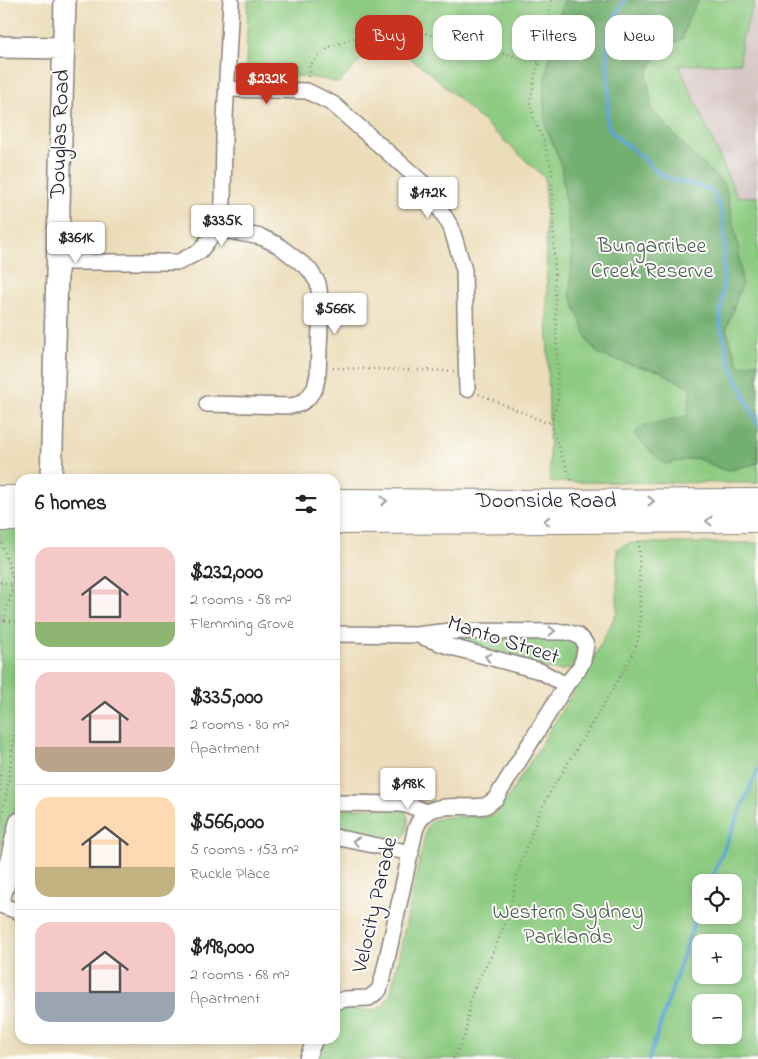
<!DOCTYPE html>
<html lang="en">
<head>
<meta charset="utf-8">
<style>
  :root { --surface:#fff; --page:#f6f6f6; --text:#222; --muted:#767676; --line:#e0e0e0; --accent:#c8321e }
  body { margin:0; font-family:"Indie Flower",sans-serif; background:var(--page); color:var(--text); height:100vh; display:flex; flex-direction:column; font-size:19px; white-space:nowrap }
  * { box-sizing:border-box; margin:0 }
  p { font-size:16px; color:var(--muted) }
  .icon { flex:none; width:28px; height:28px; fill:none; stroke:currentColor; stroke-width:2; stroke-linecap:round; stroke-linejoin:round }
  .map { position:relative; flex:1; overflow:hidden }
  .sheet { position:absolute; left:15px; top:474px; width:325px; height:570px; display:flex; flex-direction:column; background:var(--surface); border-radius:15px; box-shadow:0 2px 8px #0003 }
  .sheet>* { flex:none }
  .hud { position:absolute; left:355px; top:15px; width:328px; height:45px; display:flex; gap:10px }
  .tools { position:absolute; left:692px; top:874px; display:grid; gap:10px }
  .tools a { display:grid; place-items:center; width:50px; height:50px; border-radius:10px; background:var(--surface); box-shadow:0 2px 8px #0003; font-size:25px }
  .price { position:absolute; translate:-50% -42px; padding:0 11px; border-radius:5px; background:#fff; color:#222; font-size:16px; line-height:32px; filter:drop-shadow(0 1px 2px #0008) }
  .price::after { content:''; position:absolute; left:50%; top:30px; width:15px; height:11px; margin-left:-8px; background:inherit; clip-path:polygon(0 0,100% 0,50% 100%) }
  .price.selected { background:var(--accent); color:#fff }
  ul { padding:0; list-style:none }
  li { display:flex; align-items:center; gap:15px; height:125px; padding:0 20px }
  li+li { border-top:1px solid var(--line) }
  li span { display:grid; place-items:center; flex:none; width:140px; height:100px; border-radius:15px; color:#555 }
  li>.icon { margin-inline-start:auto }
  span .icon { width:60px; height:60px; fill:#fffc; stroke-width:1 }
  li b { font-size:21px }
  h2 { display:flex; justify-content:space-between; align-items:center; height:60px; padding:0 20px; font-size:21px }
  .pill { padding:0 18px; border-radius:15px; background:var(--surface); box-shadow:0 2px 8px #0003; font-size:18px; line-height:45px }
  .pill.selected { background:var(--accent); color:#fff }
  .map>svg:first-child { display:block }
</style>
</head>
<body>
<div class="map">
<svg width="758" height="1059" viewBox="0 0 758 1059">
  <rect width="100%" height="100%" fill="#fdfcf7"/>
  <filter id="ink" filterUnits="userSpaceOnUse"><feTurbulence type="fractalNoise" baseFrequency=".02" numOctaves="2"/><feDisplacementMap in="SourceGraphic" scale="10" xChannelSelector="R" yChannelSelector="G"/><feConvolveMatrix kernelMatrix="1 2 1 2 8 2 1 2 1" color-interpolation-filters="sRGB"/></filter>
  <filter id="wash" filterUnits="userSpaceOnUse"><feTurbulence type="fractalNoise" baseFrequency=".0096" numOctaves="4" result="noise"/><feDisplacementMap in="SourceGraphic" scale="20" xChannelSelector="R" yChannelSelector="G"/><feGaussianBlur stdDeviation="1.12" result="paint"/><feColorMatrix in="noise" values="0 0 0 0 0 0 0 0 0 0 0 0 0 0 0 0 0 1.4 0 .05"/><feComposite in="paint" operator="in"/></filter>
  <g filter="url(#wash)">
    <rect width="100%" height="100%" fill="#ecddba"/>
    <!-- industrial -->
    <path fill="#d1bfbe" d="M755,0H758V197L737,196L679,64L740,63L741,42Z"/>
    <!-- green -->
    <path fill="#8dcb81" stroke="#58765e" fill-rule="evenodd" d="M248,0H755L741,42L740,63L679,65L737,196L758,197V483L550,482L545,178L428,71L382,38L339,83C308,75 283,75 252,76L246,67Z
      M0,527H20V784L13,820L7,824L0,851Z
      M630,543H758V1059H317L325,1039H335V1015C354,999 377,1026 391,992L426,831C427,827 428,824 432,821C441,815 473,817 485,817C493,815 498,812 503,806L590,665L617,612V549ZM701,882H734V915H701ZM734,942V975H701V942ZM734,1002V1035H701V1002Z
      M449,637H559C562,638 568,638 571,640C580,645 578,659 572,666C568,671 559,671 553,670L450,641Z
      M335,808H399L406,812C411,821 407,838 397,843L335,831Z"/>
    <!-- forest -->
    <path fill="#72af6f" stroke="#4a6855" d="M564,0H699L689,17L682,39L658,51L647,75L652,110L690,152L725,185L738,244L742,284L726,330L740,367L758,362V463L726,471L696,458L666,464C654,456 644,444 634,434L643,426L687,416L691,388L659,371L633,365L600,355L589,343L570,294L572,253L561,166L554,146L546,128L543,94L549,58Z"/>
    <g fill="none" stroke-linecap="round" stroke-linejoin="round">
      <!-- stream -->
      <path stroke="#60a5d5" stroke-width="4" d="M625,0L618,12L611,28L607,41V56L609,93L607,116L608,125L612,132L620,140L635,151L659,173L670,179L702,187L710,190L715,196L723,216L725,243L723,285L720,323L730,364L758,425
        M710,882L758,769
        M649,1059L701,902"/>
    </g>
  </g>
  <g filter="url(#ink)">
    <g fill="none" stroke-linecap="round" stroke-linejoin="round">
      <!-- street casing -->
      <g stroke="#87807a" stroke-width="18">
        <path id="street" d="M227,89L307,91L333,104L425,185L451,227L464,270L467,389
          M58,262H179L200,251L217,229L223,202L224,138L231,0
          M207,404L291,406L299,404L307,399L315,388L318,374L321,303L318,283L309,269L278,245L261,237L217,229
          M335,634L416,635L450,631L567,632L577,635L583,640L586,645L583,660L580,667L566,685L496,798L490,803L485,806C458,810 425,796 415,831L383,977L379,990L369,998L345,999L335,1002
          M420,636L448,646L540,671L566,685
          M335,803L401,804L414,807L426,812
          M335,837L411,853
          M0,905L20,912
          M307,1059L315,1039"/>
      </g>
      <!-- secondary casing -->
      <g stroke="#87807a" stroke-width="24">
        <path id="secondary" d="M0,47L64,48
          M51,479L65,0
          M0,896L10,864L20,823"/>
      </g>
      <!-- primary casing -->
      <g stroke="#87807a" stroke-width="26">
        <path id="primary" d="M0,498H20
          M335,501L520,502L758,501
          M0,519H20
          M335,522L758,520"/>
      </g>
      <!-- path -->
      <path stroke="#87807a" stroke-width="2.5" stroke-dasharray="1 4" stroke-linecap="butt" d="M551,0L549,16L540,62L536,70L530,103L534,119L544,142L552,171L558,400L551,422L554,435L572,482
        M308,77L310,72L309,66L328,48L372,31L395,26L405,27L415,29L440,39L540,62
        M333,368L454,371
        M479,394L545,422H551
        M0,538L13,579
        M0,582L13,585V579L20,580
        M0,620L20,622
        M4,621L13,585
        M0,775V792
        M0,825C13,767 17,709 20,650
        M453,1059L464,1037L466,1030L471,996L479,978L492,955L502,931L507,918L520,865L539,813L551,791L614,687L634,652L638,639L640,625L639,539"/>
      <!-- street -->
      <use href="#street" stroke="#fff" stroke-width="15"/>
      <!-- secondary -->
      <use href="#secondary" stroke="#fff" stroke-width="21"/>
      <!-- primary -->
      <use href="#primary" stroke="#fff" stroke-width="24"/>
    </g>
    <!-- one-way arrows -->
    <defs><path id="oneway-chevron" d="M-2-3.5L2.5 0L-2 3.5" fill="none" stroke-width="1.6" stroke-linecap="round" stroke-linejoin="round" transform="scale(1.25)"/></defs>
    <g stroke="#9c9ca7">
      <use href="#oneway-chevron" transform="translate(384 501)"/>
      <use href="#oneway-chevron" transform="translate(651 501)"/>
      <use href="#oneway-chevron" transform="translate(547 521) rotate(180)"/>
      <use href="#oneway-chevron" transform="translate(709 521) rotate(180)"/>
      <use href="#oneway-chevron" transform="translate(552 631)"/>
      <use href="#oneway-chevron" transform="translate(488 657) rotate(-165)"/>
      <use href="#oneway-chevron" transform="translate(356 841) rotate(-168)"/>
    </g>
  </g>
  <g text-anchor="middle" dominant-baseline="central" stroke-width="4" stroke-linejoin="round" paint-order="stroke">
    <!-- street labels -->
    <g font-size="22" fill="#22223b" stroke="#fdfcf7">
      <text transform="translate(61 134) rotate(-88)">Douglas Road</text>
      <text x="546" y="502">Doonside Road</text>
      <text transform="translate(503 641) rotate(18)">Manto Street</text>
      <text transform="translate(376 905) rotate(-77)">Velocity Parade</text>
    </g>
    <!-- park labels -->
    <g font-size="22" fill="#475d54" stroke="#fdfcf7">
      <text x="652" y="247">Bungarribee<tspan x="652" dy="25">Creek Reserve</tspan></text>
      <text x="568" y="913">Western Sydney<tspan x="568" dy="25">Parklands</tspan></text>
    </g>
  </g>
</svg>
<div class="tools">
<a><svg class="icon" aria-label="locate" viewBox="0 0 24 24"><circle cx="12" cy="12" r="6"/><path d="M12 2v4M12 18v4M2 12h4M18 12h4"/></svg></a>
<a>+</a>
<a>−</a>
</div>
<b class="price selected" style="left:267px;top:105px">$232K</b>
<b class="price" style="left:428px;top:219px">$172K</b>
<b class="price" style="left:222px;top:247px">$335K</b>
<b class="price" style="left:76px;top:264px">$361K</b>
<b class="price" style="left:335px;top:335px">$566K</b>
<b class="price" style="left:408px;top:810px">$198K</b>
<div class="hud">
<a class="pill selected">Buy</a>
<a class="pill">Rent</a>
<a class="pill">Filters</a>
<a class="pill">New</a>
</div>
<section class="sheet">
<h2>6 homes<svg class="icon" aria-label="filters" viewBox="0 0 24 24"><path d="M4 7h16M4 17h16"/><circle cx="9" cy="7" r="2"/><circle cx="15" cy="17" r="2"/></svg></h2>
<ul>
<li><span style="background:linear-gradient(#f6c9c9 75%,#8fb573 0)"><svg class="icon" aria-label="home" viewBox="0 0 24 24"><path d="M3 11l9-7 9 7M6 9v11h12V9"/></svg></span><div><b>$232,000</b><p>2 rooms · 58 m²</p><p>Flemming Grove</p></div></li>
<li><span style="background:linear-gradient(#f6c9c9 75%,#b9a48a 0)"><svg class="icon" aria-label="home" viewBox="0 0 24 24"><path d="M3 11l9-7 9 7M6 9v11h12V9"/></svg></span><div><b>$335,000</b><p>2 rooms · 80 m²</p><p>Apartment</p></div></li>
<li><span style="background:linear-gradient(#ffd9b3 70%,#c2b280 0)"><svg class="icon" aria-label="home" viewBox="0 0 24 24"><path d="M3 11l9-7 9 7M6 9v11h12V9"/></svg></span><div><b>$566,000</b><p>5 rooms · 153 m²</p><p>Ruckle Place</p></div></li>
<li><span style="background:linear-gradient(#f6c9c9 70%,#9aa5b1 0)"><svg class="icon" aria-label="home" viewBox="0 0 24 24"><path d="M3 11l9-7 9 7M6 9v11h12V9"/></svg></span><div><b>$198,000</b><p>2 rooms · 68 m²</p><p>Apartment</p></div></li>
</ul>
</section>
</div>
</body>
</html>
